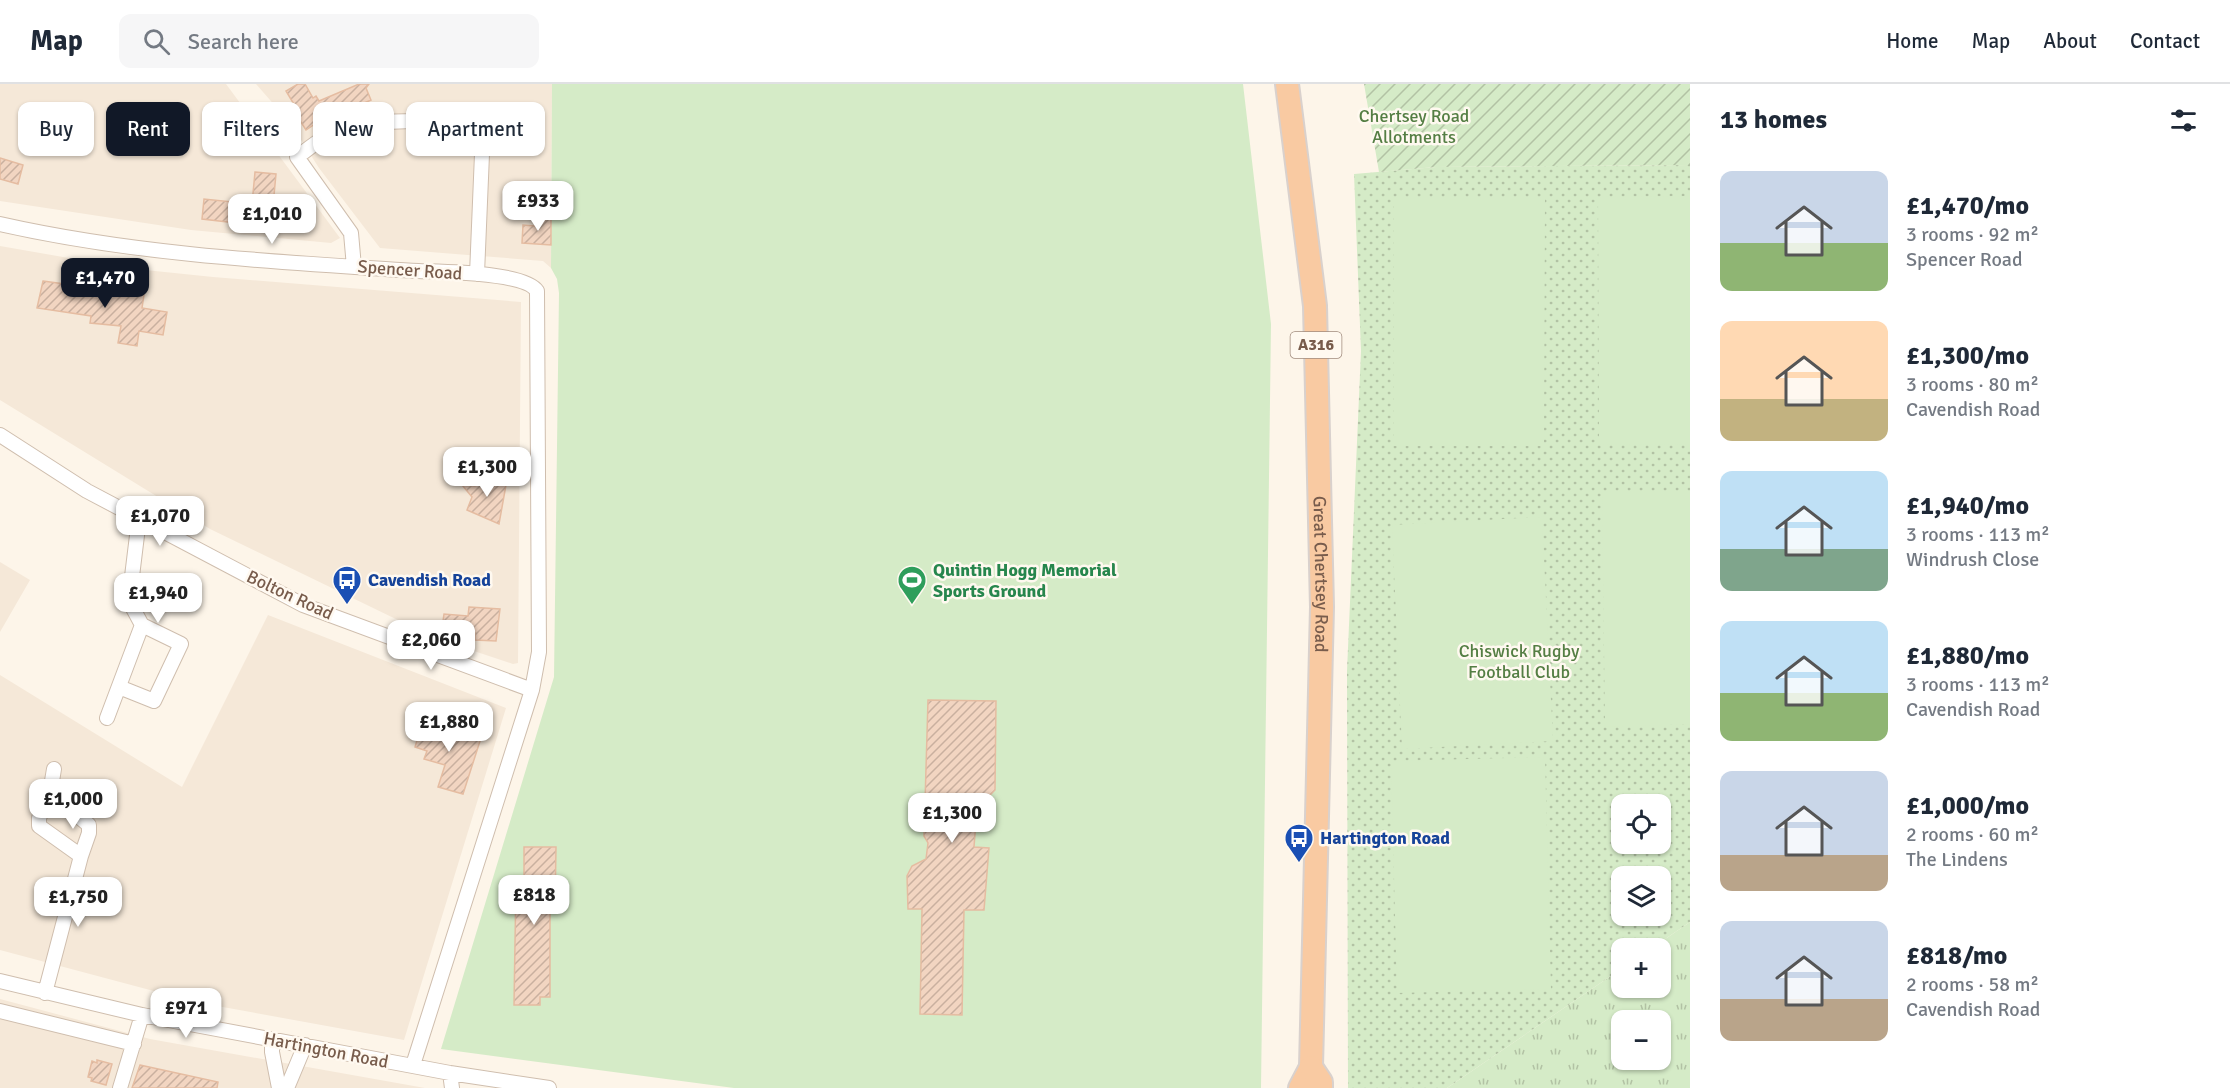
<!DOCTYPE html>
<html lang="en">
<head>
<meta charset="utf-8">
<style>
  :root { --surface:#fff; --page:#f6f6f7; --text:#1f2937; --muted:#747a83; --line:#e0e1e3; --accent:#111827 }
  body { margin:0; font-family:Signika,sans-serif; background:var(--page); color:var(--text); height:100vh; display:flex; flex-direction:column; font-size:22px; white-space:nowrap }
  * { box-sizing:border-box; margin:0 }
  p { font-size:20px; color:var(--muted) }
  .icon { flex:none; width:33px; height:33px; fill:none; stroke:currentColor; stroke-width:2; stroke-linecap:round; stroke-linejoin:round }
  .map { position:relative; flex:1; overflow:hidden }
  .drawer { display:flex; flex-direction:column; background:var(--surface); width:540px }
  .drawer>* { flex:none }
  .guide { position:absolute; left:18px; top:18px; width:570px; height:54px; display:flex; gap:12px }
  .tools { position:absolute; left:1611px; top:710px; display:grid; gap:12px }
  .tools a { display:grid; place-items:center; width:60px; height:60px; border-radius:12px; background:var(--surface); box-shadow:0 2px 4px #0004; font-size:30px }
  .price { position:absolute; translate:-50% -51px; padding:0 14px; border-radius:12px; background:#fff; color:#222; font-size:20px; line-height:39px; filter:drop-shadow(0 2px 3px #0008) }
  .price::after { content:''; position:absolute; left:50%; top:36px; width:18px; height:14px; margin-left:-9px; background:inherit; clip-path:polygon(0 0,100% 0,50% 100%) }
  .price.selected { background:var(--accent); color:#fff }
  ul { padding:0; list-style:none }
  li { display:flex; align-items:center; gap:18px; height:150px; padding:0 30px }
  li span { display:grid; place-items:center; flex:none; width:168px; height:120px; border-radius:12px; color:#555 }
  li>.icon { margin-inline-start:auto }
  span .icon { width:72px; height:72px; fill:#fffc; stroke-width:1 }
  li b { font-size:26px }
  h2 { display:flex; justify-content:space-between; align-items:center; height:72px; padding:0 30px; font-size:26px }
  .pill { padding:0 21px; border-radius:12px; background:var(--surface); box-shadow:0 2px 4px #0004; font-size:21px; line-height:54px }
  .pill.selected { background:var(--accent); color:#fff }
  header { display:flex; align-items:center; gap:36px; box-sizing:border-box; height:84px; padding:0 30px; background:var(--surface); border-bottom:2px solid var(--line) }
  header strong { font-size:28px }
  nav { display:flex; gap:33px; margin-inline-start:auto; font-size:21px }
  .search { width:420px; height:54px; background:var(--page); display:flex; align-items:center; gap:15px; box-sizing:border-box; padding:0 21px; border-radius:12px; color:var(--muted); font-size:22px }
  main { display:flex; flex:1; min-height:0 }
  .map>svg:first-child { display:block }
</style>
</head>
<body>
<header>
<strong>Map</strong>
<div class="search"><svg class="icon" aria-label="search" viewBox="0 0 24 24"><circle cx="10" cy="10" r="6"/><path d="M15 15l6 6"/></svg>Search here</div>
<nav><a>Home</a><a>Map</a><a>About</a><a>Contact</a></nav>
</header>
<main>
<div class="map">
<svg width="1690" height="1004" viewBox="0 0 1690 1004">
  <defs>
    <pattern id="grass-tufts" width="24" height="20" patternUnits="userSpaceOnUse" patternTransform="scale(1.5)"><rect width="24" height="20" fill="#d5ebc7"/><path d="M3 7l-1-3M5 7V3M7 7l1-3M15 17l-1-3M17 17v-4M19 17l1-3" fill="none" stroke="#b2c2a4"/></pattern>
    <pattern id="park-dots" width="8" height="8" patternUnits="userSpaceOnUse" patternTransform="scale(1.5)"><rect width="8" height="8" fill="#d5ebc7"/><path d="M2 2h.1M6 6h.1" fill="none" stroke="#b2c2a4" stroke-width="1.8" stroke-linecap="round"/></pattern>
    <pattern id="garden-furrows" width="10" height="10" patternUnits="userSpaceOnUse" patternTransform="scale(1.5)"><rect width="10" height="10" fill="#d5ebc7"/><path d="M-1 1l2-2M0 10L10 0M9 11l2-2" fill="none" stroke="#b2c2a4"/></pattern>
    <pattern id="building-hatch" width="6" height="6" patternUnits="userSpaceOnUse" patternTransform="scale(1.5)"><rect width="6" height="6" fill="#f2d5c1"/><path d="M-1 1l2-2M0 6l6-6M5 7l2-2" fill="none" stroke="#c9b09f"/></pattern>
  </defs>
  <rect width="100%" height="100%" fill="#fdf5e9"/>
  <!-- residential -->
  <path fill="#f5e8d8" d="M0,0H226L340,154L331,159L191,146L0,117Z
    M256,0H552L551,184L543,177L380,164L319,84L291,40Z
    M0,162L126,184L213,193L521,218L518,579L513,580L465,564L402,538L210,445L0,316Z
    M0,478L30,496L0,548Z
    M268,531L506,624L404,956L195,918L0,866V591L182,703Z
    M0,915L150,955L425,1004H0Z"/>
  <!-- grass -->
  <path fill="url(#grass-tufts)" fill-rule="evenodd" d="M1690,838V1004H1447L1621,885L1622,903H1660V864H1652ZM1622,936H1660V975H1622Z"/>
  <!-- park -->
  <path fill="url(#park-dots)" fill-rule="evenodd" d="M1690,81V838L1652,864H1622L1621,885L1447,1004H1348L1347,587L1361,267L1354,90L1436,83ZM1622,720H1660V759H1622ZM1622,792H1660V831H1622Z"/>
  <!-- garden -->
  <path fill="url(#garden-furrows)" d="M1364,0H1690V81L1436,83L1379,88Z"/>
  <!-- pitch -->
  <path fill="#d5ebc7" d="M552,0H1243L1271,240L1261,1004H734L441,965L554,593L559,209L557,195L551,184Z
    M1690,112V360L1599,361L1598,113Z
    M1394,114H1545L1544,362H1394Z
    M1602,408H1690V640L1605,643Z
    M1542,433L1553,657L1402,665L1392,441Z
    M1545,673L1551,905L1397,909L1391,677Z"/>
  <!-- building -->
  <path fill="url(#building-hatch)" stroke="#e5bca1" stroke-width="1.5" d="M298,0H305L313,14L316,12L319,17L359,0H369L366,4L371,16L344,28L342,22L306,46L292,24L295,22L286,7Z
    M0,74L23,81L18,100L0,95Z
    M255,88L276,90L271,143L202,135L204,115L252,120Z
    M536,132L551,133V161L522,159L523,141L535,142Z
    M43,197L144,211L142,224L167,228L163,251L139,247L137,262L118,259L121,242L90,239L91,232L37,224Z
    M476,392L492,393L491,396L502,397L506,401L499,440L467,426L472,413L462,401L475,402Z
    M469,523L500,525L496,557L475,556V549L442,544L444,530L468,532Z
    M928,616L996,617L995,706L977,724L974,763L989,764L984,826H964L962,931L920,930L922,825H908L907,792L912,782L926,775L928,759L924,752Z
    M423,636L481,654L463,710L438,703L445,681L424,675L427,667L415,663Z
    M524,763H556L555,825H550V913H540V921H514L516,796H524Z
    M97,976L112,980L106,1001L91,997L92,994L88,993L92,977L97,979Z
    M140,981L218,998L217,1004H132Z"/>
  <g fill="none" stroke-linecap="round" stroke-linejoin="round">
    <!-- minor casing -->
    <g stroke="#cfbeae" stroke-width="16">
      <path id="minor" d="M0,140C137,171 278,178 418,187C441,188 525,188 537,207L539,568L532,606L413,981
        M354,183L351,149L297,73C312,62 326,50 344,44C365,37 446,33 464,44C474,50 478,60 482,70L477,190
        M0,351L87,407L303,521L532,606
        M119,603L154,617L181,560L142,541
        M107,634L142,541L129,517L139,435
        M50,709L89,741V749L81,772L39,742V734Z
        M50,709L54,685
        M0,897L142,931L450,989L549,1004
        M45,909L81,772
        M0,927L134,960
        M272,955V968L279,1004
        M450,989L452,1004
        M120,1004L142,931
        M287,1004L305,961"/>
    </g>
    <!-- trunk casing -->
    <g stroke="#d9d1cd" stroke-width="26">
      <g id="trunk">
        <path id="s1" d="M1287,0L1315,222L1322,523L1311,983L1300,1004"/>
        <path d="M1311,983L1321,998V1004"/>
      </g>
    </g>
    <!-- minor -->
    <use href="#minor" stroke="#fff" stroke-width="14"/>
    <!-- trunk -->
    <use href="#trunk" stroke="#f9caa2" stroke-width="22"/>
  </g>
  <!-- icons -->
  <defs>
    <g id="bus-pin" transform="scale(1.5)"><path d="M0 17L-7.5 6A9.5 9.5 0 1 1 7.5 6Z" fill="#1a4fb4" stroke="#fff9f0"/><path d="M-5-6H5V4H4V6H2V4H-2V6H-4V4H-5ZM-3.5-4V0h7V-4ZM-3.5 1.2v1.5H-2V1.2ZM2 1.2v1.5H3.5V1.2Z" fill="#fff"/></g>
    <g id="stadium-pin" transform="scale(1.5)"><path d="M0 17L-7.5 6A9.5 9.5 0 1 1 7.5 6Z" fill="#2e9e5b" stroke="#fff9f0"/><path d="M0-5a6.5 5 0 1 0 0 10a6.5 5 0 1 0 0-10ZM-3.5-1.8h7v3.6h-7Z" fill="#fff"/></g>
  </defs>
  <g fill-rule="evenodd">
    <use href="#bus-pin" x="347" y="496"/>
    <use href="#stadium-pin" x="912" y="496"/>
    <use href="#bus-pin" x="1299" y="754"/>
  </g>
  <g text-anchor="middle" dominant-baseline="central" stroke-width="5" stroke-linejoin="round" paint-order="stroke">
    <!-- shield labels -->
    <rect fill="#fff9f0" stroke="#a08b7d" stroke-width="1.5" x="1290.5" y="248" width="51" height="26" rx="4.5"/>
    <g font-size="16" font-weight="bold" fill="#785c4c">
      <text x="1316" y="261">A316</text>
    </g>
    <!-- park labels -->
    <g font-size="18" fill="#547e43" stroke="#fff9f0">
      <text x="1414" y="32">Chertsey Road<tspan x="1414" dy="21">Allotments</tspan></text>
      <text x="1519" y="567">Chiswick Rugby<tspan x="1519" dy="21">Football Club</tspan></text>
    </g>
    <!-- street labels -->
    <g font-size="18" fill="#785c4c" stroke="#fff9f0">
      <text transform="translate(410 186) rotate(4)">Spencer Road</text>
      <text stroke="none"><textPath href="#s1" startOffset="492">Great Chertsey Road</textPath></text>
      <text transform="translate(290 511) rotate(25)">Bolton Road</text>
      <text transform="translate(326 966) rotate(11)">Hartington Road</text>
    </g>
    <!-- leisure labels -->
    <g font-size="18" font-weight="bold" fill="#27864d" stroke="#fff9f0" text-anchor="start">
      <text x="933" y="486">Quintin Hogg Memorial<tspan x="933" dy="21">Sports Ground</tspan></text>
    </g>
    <!-- transit labels -->
    <g font-size="18" font-weight="bold" fill="#164399" stroke="#fff9f0" text-anchor="start">
      <text x="368" y="496">Cavendish Road</text>
      <text x="1320" y="754">Hartington Road</text>
    </g>
  </g>
</svg>
<div class="tools">
<a><svg class="icon" aria-label="locate" viewBox="0 0 24 24"><circle cx="12" cy="12" r="6"/><path d="M12 2v4M12 18v4M2 12h4M18 12h4"/></svg></a>
<a><svg class="icon" aria-label="layers" viewBox="0 0 24 24"><path d="M12 4l9 5-9 5-9-5zM3 14l9 5 9-5"/></svg></a>
<a>+</a>
<a>−</a>
</div>
<b class="price" style="left:538px;top:148px">£933</b>
<b class="price" style="left:272px;top:161px">£1,010</b>
<b class="price selected" style="left:105px;top:225px">£1,470</b>
<b class="price" style="left:487px;top:414px">£1,300</b>
<b class="price" style="left:160px;top:463px">£1,070</b>
<b class="price" style="left:158px;top:540px">£1,940</b>
<b class="price" style="left:431px;top:587px">£2,060</b>
<b class="price" style="left:449px;top:669px">£1,880</b>
<b class="price" style="left:73px;top:746px">£1,000</b>
<b class="price" style="left:952px;top:760px">£1,300</b>
<b class="price" style="left:534px;top:842px">£818</b>
<b class="price" style="left:78px;top:844px">£1,750</b>
<b class="price" style="left:186px;top:955px">£971</b>
<div class="guide">
<a class="pill">Buy</a>
<a class="pill selected">Rent</a>
<a class="pill">Filters</a>
<a class="pill">New</a>
<a class="pill">Apartment</a>
</div>
</div>
<section class="drawer">
<h2>13 homes<svg class="icon" aria-label="filters" viewBox="0 0 24 24"><path d="M4 7h16M4 17h16"/><circle cx="9" cy="7" r="2"/><circle cx="15" cy="17" r="2"/></svg></h2>
<ul>
<li><span style="background:linear-gradient(#c9d6e8 60%,#8fb573 0)"><svg class="icon" aria-label="home" viewBox="0 0 24 24"><path d="M3 11l9-7 9 7M6 9v11h12V9"/></svg></span><div><b>£1,470/mo</b><p>3 rooms · 92 m²</p><p>Spencer Road</p></div></li>
<li><span style="background:linear-gradient(#ffd9b3 65%,#c2b280 0)"><svg class="icon" aria-label="home" viewBox="0 0 24 24"><path d="M3 11l9-7 9 7M6 9v11h12V9"/></svg></span><div><b>£1,300/mo</b><p>3 rooms · 80 m²</p><p>Cavendish Road</p></div></li>
<li><span style="background:linear-gradient(#bfe0f5 65%,#7fa58c 0)"><svg class="icon" aria-label="home" viewBox="0 0 24 24"><path d="M3 11l9-7 9 7M6 9v11h12V9"/></svg></span><div><b>£1,940/mo</b><p>3 rooms · 113 m²</p><p>Windrush Close</p></div></li>
<li><span style="background:linear-gradient(#bfe0f5 60%,#8fb573 0)"><svg class="icon" aria-label="home" viewBox="0 0 24 24"><path d="M3 11l9-7 9 7M6 9v11h12V9"/></svg></span><div><b>£1,880/mo</b><p>3 rooms · 113 m²</p><p>Cavendish Road</p></div></li>
<li><span style="background:linear-gradient(#c9d6e8 70%,#b9a48a 0)"><svg class="icon" aria-label="home" viewBox="0 0 24 24"><path d="M3 11l9-7 9 7M6 9v11h12V9"/></svg></span><div><b>£1,000/mo</b><p>2 rooms · 60 m²</p><p>The Lindens</p></div></li>
<li><span style="background:linear-gradient(#c9d6e8 65%,#b9a48a 0)"><svg class="icon" aria-label="home" viewBox="0 0 24 24"><path d="M3 11l9-7 9 7M6 9v11h12V9"/></svg></span><div><b>£818/mo</b><p>2 rooms · 58 m²</p><p>Cavendish Road</p></div></li>
</ul>
</section>
</main>
</body>
</html>
